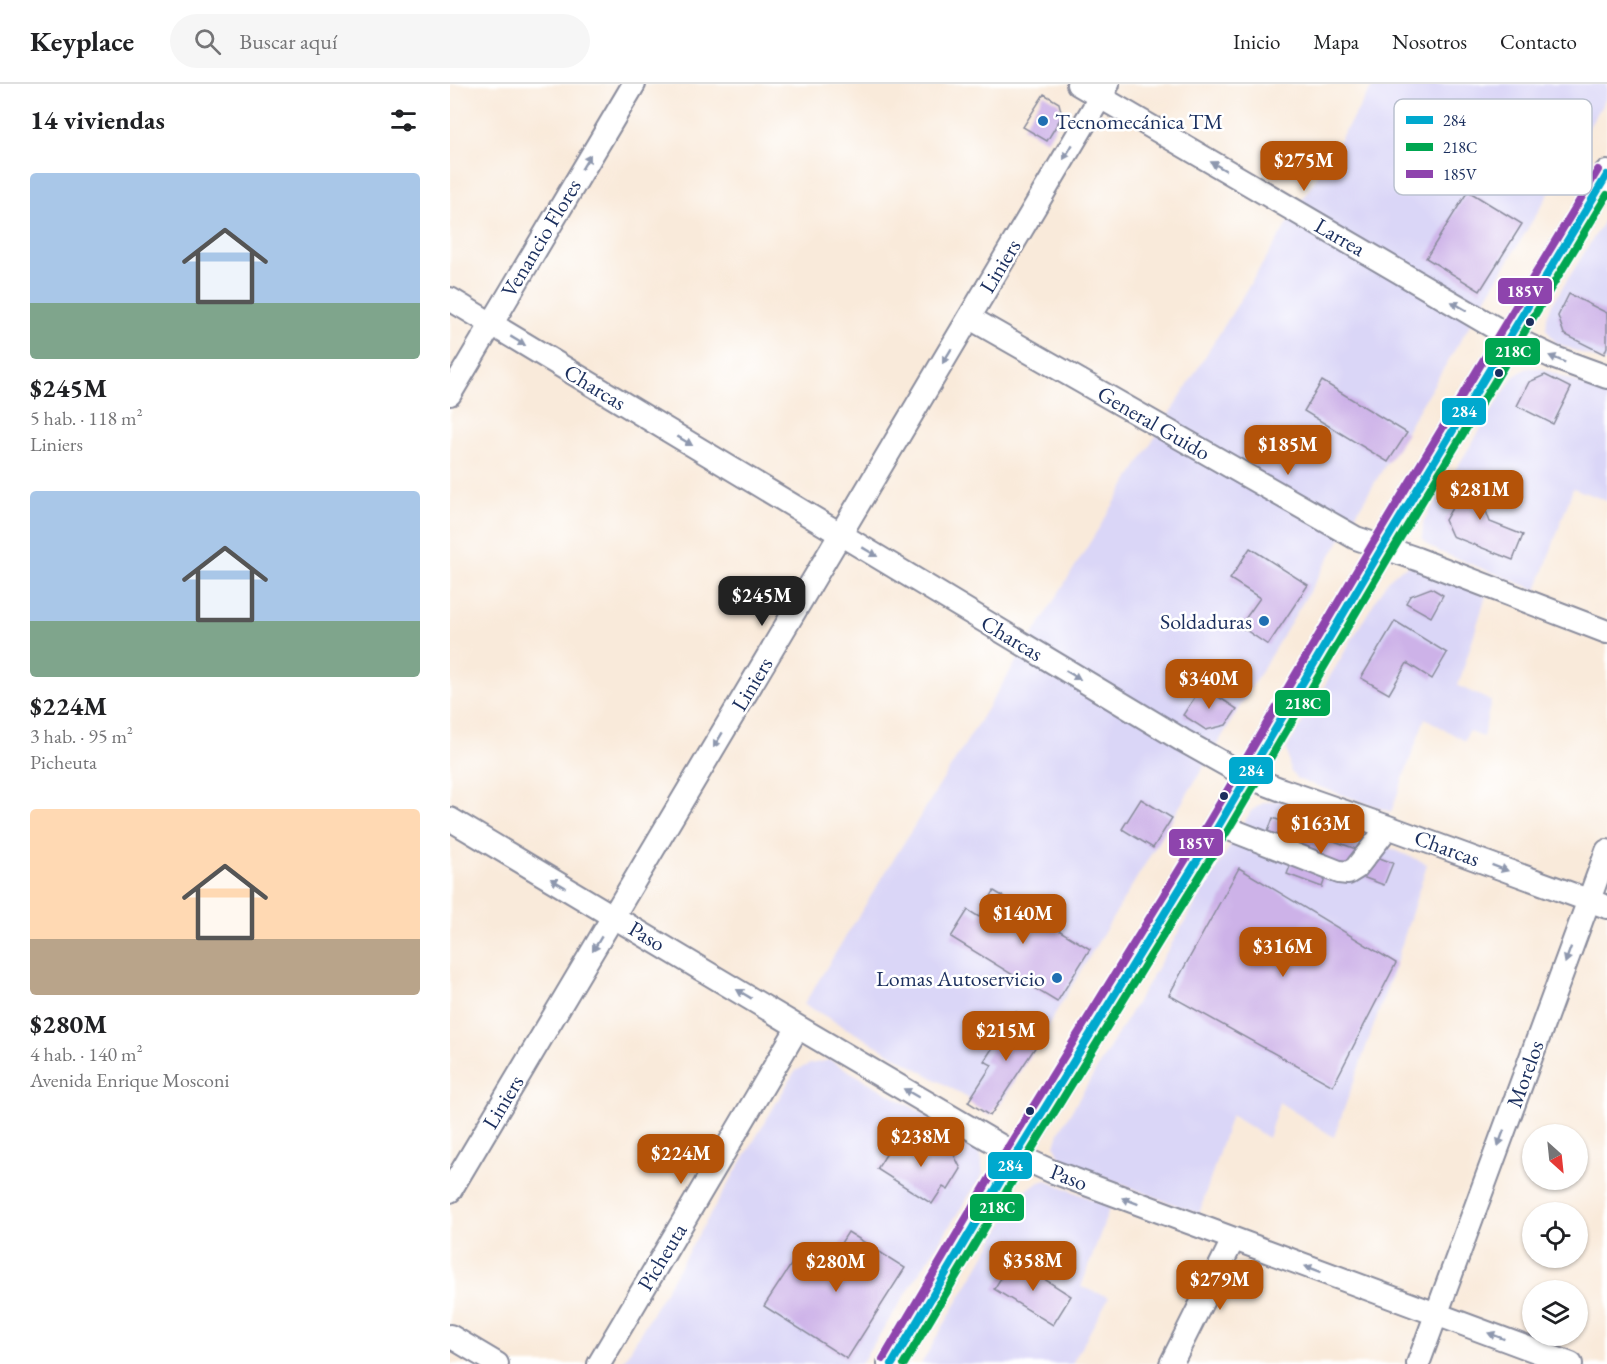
<!DOCTYPE html>
<html lang="es">
<head>
<meta charset="utf-8">
<style>
  :root { --surface:#fff; --page:#f6f6f6; --text:#202124; --muted:#757577; --line:#e0e0e0; --accent:#b45309 }
  body { margin:0; font-family:"EB Garamond",serif; background:var(--page); color:var(--text); height:100vh; display:flex; flex-direction:column; font-size:22px; white-space:nowrap }
  * { box-sizing:border-box; margin:0 }
  p { font-size:20px; color:var(--muted) }
  .icon { flex:none; width:33px; height:33px; fill:none; stroke:currentColor; stroke-width:2; stroke-linecap:round; stroke-linejoin:round }
  .map { position:relative; flex:1; overflow:hidden }
  .panel { display:flex; flex-direction:column; background:var(--surface); width:450px }
  .panel>* { flex:none }
  .needle { width:39px; rotate:153deg }
  .buttons { position:absolute; left:1072px; top:1040px; display:grid; gap:12px }
  .buttons a { display:grid; place-items:center; width:66px; height:66px; border-radius:50%; background:var(--surface); box-shadow:0 2px 4px #0004; font-size:30px }
  .price { position:absolute; translate:-50% -51px; padding:0 14px; border-radius:12px; background:var(--accent); color:#fff; font-size:20px; line-height:39px; filter:drop-shadow(0 2px 3px #0008) }
  .price::after { content:''; position:absolute; left:50%; top:36px; width:18px; height:14px; margin-left:-9px; background:inherit; clip-path:polygon(0 0,100% 0,50% 100%) }
  .price.current { background:#222; color:#fff }
  ul { padding:0; list-style:none }
  li { display:grid; align-content:center; gap:12px; height:318px; padding:0 30px }
  li span { display:grid; place-items:center; height:186px; border-radius:6px; color:#555 }
  li>.icon { margin-inline-start:auto }
  span .icon { width:108px; height:108px; fill:#fffc; stroke-width:1 }
  li b { font-size:26px }
  h2 { display:flex; justify-content:space-between; align-items:center; height:72px; padding:0 30px; font-size:26px }
  header { display:flex; align-items:center; gap:36px; box-sizing:border-box; height:84px; padding:0 30px; background:var(--surface); border-bottom:2px solid var(--line) }
  header strong { font-size:28px }
  nav { display:flex; gap:33px; margin-inline-start:auto; font-size:21px }
  .search { width:420px; height:54px; background:var(--page); display:flex; align-items:center; gap:15px; box-sizing:border-box; padding:0 21px; border-radius:33px; color:var(--muted); font-size:22px }
  main { display:flex; flex:1; min-height:0 }
  .map>svg:first-child { display:block }
</style>
</head>
<body>
<header>
<strong>Keyplace</strong>
<div class="search"><svg class="icon" aria-label="search" viewBox="0 0 24 24"><circle cx="10" cy="10" r="6"/><path d="M15 15l6 6"/></svg>Buscar aquí</div>
<nav><a>Inicio</a><a>Mapa</a><a>Nosotros</a><a>Contacto</a></nav>
</header>
<main>
<section class="panel">
<h2>14 viviendas<svg class="icon" aria-label="filters" viewBox="0 0 24 24"><path d="M4 7h16M4 17h16"/><circle cx="9" cy="7" r="2"/><circle cx="15" cy="17" r="2"/></svg></h2>
<ul>
<li><span style="background:linear-gradient(#a9c7e8 70%,#7fa58c 0)"><svg class="icon" aria-label="home" viewBox="0 0 24 24"><path d="M3 11l9-7 9 7M6 9v11h12V9"/></svg></span><div><b>$245M</b><p>5 hab. · 118 m²</p><p>Liniers</p></div></li>
<li><span style="background:linear-gradient(#a9c7e8 70%,#7fa58c 0)"><svg class="icon" aria-label="home" viewBox="0 0 24 24"><path d="M3 11l9-7 9 7M6 9v11h12V9"/></svg></span><div><b>$224M</b><p>3 hab. · 95 m²</p><p>Picheuta</p></div></li>
<li><span style="background:linear-gradient(#ffd9b3 70%,#b9a48a 0)"><svg class="icon" aria-label="home" viewBox="0 0 24 24"><path d="M3 11l9-7 9 7M6 9v11h12V9"/></svg></span><div><b>$280M</b><p>4 hab. · 140 m²</p><p>Avenida Enrique Mosconi</p></div></li>
</ul>
</section>
<div class="map">
<svg width="1157" height="1280" viewBox="0 0 1157 1280">
  <rect width="100%" height="100%" fill="#fff"/>
  <filter id="ink" filterUnits="userSpaceOnUse"><feTurbulence type="fractalNoise" baseFrequency=".0167" numOctaves="2"/><feDisplacementMap in="SourceGraphic" scale="12" xChannelSelector="R" yChannelSelector="G"/><feConvolveMatrix kernelMatrix="1 2 1 2 8 2 1 2 1" color-interpolation-filters="sRGB"/></filter>
  <filter id="wash" filterUnits="userSpaceOnUse"><feTurbulence type="fractalNoise" baseFrequency=".008" numOctaves="4" result="noise"/><feDisplacementMap in="SourceGraphic" scale="24" xChannelSelector="R" yChannelSelector="G"/><feGaussianBlur stdDeviation="1.35" result="paint"/><feColorMatrix in="noise" values="0 0 0 0 0 0 0 0 0 0 0 0 0 0 0 0 0 1.4 0 .05"/><feComposite in="paint" operator="in"/></filter>
  <g filter="url(#wash)">
    <rect width="100%" height="100%" fill="#f9eada"/>
    <!-- built -->
    <path fill="#dad6f7" d="M924,0H1157V13L550,1021L534,1023L354,920Z
      M1157,132V279L1106,259L1096,245L1097,233L1101,222Z
      M1077,284H1092L1157,311V417L1123,404L1087,506L990,468L979,462L972,454L973,438L1063,293Z
      M960,481L1036,512L1008,602L1041,617L1033,653L1018,647L1015,657L975,634L941,728L847,695L840,686L837,664L937,497L950,486Z
      M828,716L977,780L946,879L884,1053L829,1018L818,1054L781,1031L749,1130L622,1081L610,1073L605,1062L609,1048L801,727L813,719Z
      M380,976L524,1059L531,1073L533,1090L411,1280H172L345,987L360,980Z
      M596,1096L660,1123L631,1203L659,1213L622,1280H471L570,1111L585,1100Z"/>
    <g id="blocks">
      <!-- building -->
      <path fill="#cdb2e8" d="M594,10L609,19L612,32L597,57L573,43Z
        M1018,107L1072,140L1030,207L976,174Z
        M1119,210L1157,229V263L1154,270L1114,250L1108,232Z
        M1095,291L1121,304L1103,340L1067,322L1079,298Z
        M872,297L957,349L938,378L854,327Z
        M1023,388L1042,398L1032,416L1040,438L1073,451L1063,476L1002,452L995,436Z
        M800,464L858,501L818,561L790,542L810,514L780,495Z
        M981,504L993,511L981,533L956,519L960,512Z
        M945,537L997,569L982,595L957,579L939,610L911,594Z
        M752,602L787,625L776,641L756,646L733,631Z
        M691,715L722,734L703,764L672,745Z
        M823,734L943,779L934,801L880,781L872,803L837,790L843,775L812,764Z
        M789,784L946,879L883,1002L719,911Z
        M544,807L640,865L607,918L501,853L518,826L529,833Z
        M566,928L596,947L540,1032L518,1018L542,981L534,977Z
        M474,1051L504,1071L511,1085L498,1106L493,1103L482,1120L427,1085L445,1056L465,1068Z
        M398,1148L455,1184L397,1275L314,1222L354,1161L379,1178Z
        M563,1175L621,1212L603,1241L544,1205Z"/>
    </g>
  </g>
  <g filter="url(#ink)">
    <use href="#blocks" fill-opacity="0" stroke="#8a8c9c" stroke-width="1.5"/>
    <g fill="none" stroke-linecap="round" stroke-linejoin="round">
      <!-- minor casing -->
      <g stroke="#8a8c9c" stroke-width="26">
        <path id="minor" d="M628,0L1059,252L1105,274L1157,293
          M0,215L732,656L798,693L832,706L938,743L1157,823
          M520,234L906,454L967,475L1157,548
          M0,310L184,0
          M0,735L348,943L566,1071L601,1087L1121,1280
          M769,741L889,788L898,789L906,784L938,743
          M0,1107L658,0
          M0,1252L47,1280
          M149,1280L348,943
          M721,1280L783,1156
          M968,1280L1157,767"/>
      </g>
      <!-- major casing -->
      <g stroke="#8a8c9c" stroke-width="32">
        <path id="major" d="M442,1280L566,1071L769,741L932,464L1157,91"/>
      </g>
      <!-- minor -->
      <use href="#minor" stroke="#fff" stroke-width="22"/>
      <!-- major -->
      <use href="#major" stroke="#fff" stroke-width="28"/>
      <!-- bus-1 casing -->
      <g stroke="#fff" stroke-width="12">
        <path id="bus-1" d="M442,1280L566,1071L769,741L932,464L1157,91"/>
      </g>
      <!-- bus-2 casing -->
      <g stroke="#fff" stroke-width="12">
        <path id="bus-2" d="M454,1280L575,1076L778,746L941,469L1157,111"/>
      </g>
      <!-- bus-3 casing -->
      <g stroke="#fff" stroke-width="12">
        <path id="bus-3" d="M433,1275L557,1065L760,736L923,459L1148,86"/>
      </g>
      <!-- bus-1 -->
      <use href="#bus-1" stroke="#00a9ce" stroke-width="8"/>
      <!-- bus-2 -->
      <use href="#bus-2" stroke="#00a651" stroke-width="8"/>
      <!-- bus-3 -->
      <use href="#bus-3" stroke="#8e44ad" stroke-width="8"/>
    </g>
    <!-- one-way arrows -->
    <defs><path id="oneway-solid" d="M-6-.8H1V-3.2L6.5 0L1 3.2V.8H-6Z" transform="scale(1.5)"/></defs>
    <g fill="#8d97ae">
      <use href="#oneway-solid" transform="translate(618 68) rotate(121)"/>
      <use href="#oneway-solid" transform="translate(136 78) rotate(-59)"/>
      <use href="#oneway-solid" transform="translate(768 82) rotate(-150)"/>
      <use href="#oneway-solid" transform="translate(1009 222) rotate(-150)"/>
      <use href="#oneway-solid" transform="translate(68 257) rotate(31)"/>
      <use href="#oneway-solid" transform="translate(497 272) rotate(121)"/>
      <use href="#oneway-solid" transform="translate(1107 275) rotate(-157)"/>
      <use href="#oneway-solid" transform="translate(235 357) rotate(31)"/>
      <use href="#oneway-solid" transform="translate(420 468) rotate(31)"/>
      <use href="#oneway-solid" transform="translate(623 591) rotate(31)"/>
      <use href="#oneway-solid" transform="translate(268 656) rotate(121)"/>
      <use href="#oneway-solid" transform="translate(1050 784) rotate(20)"/>
      <use href="#oneway-solid" transform="translate(108 799) rotate(-149)"/>
      <use href="#oneway-solid" transform="translate(147 860) rotate(121)"/>
      <use href="#oneway-solid" transform="translate(1118 871) rotate(110)"/>
      <use href="#oneway-solid" transform="translate(294 910) rotate(-149)"/>
      <use href="#oneway-solid" transform="translate(461 1009) rotate(-150)"/>
      <use href="#oneway-solid" transform="translate(1051 1054) rotate(110)"/>
      <use href="#oneway-solid" transform="translate(680 1117) rotate(-159)"/>
      <use href="#oneway-solid" transform="translate(863 1185) rotate(-160)"/>
      <use href="#oneway-solid" transform="translate(1046 1252) rotate(-159)"/>
    </g>
  </g>
  <!-- markers -->
  <g fill="#1f6fb2" stroke="#fff" stroke-width="2">
    <circle cx="593" cy="37" r="6"/>
    <circle cx="814" cy="537" r="6"/>
    <circle cx="607" cy="894" r="6"/>
  </g>
  <g fill="#1b2f5e" stroke="#fff" stroke-width="2">
    <circle cx="1080" cy="238" r="5"/>
    <circle cx="1049" cy="289" r="5"/>
    <circle cx="774" cy="712" r="5"/>
    <circle cx="580" cy="1027" r="5"/>
  </g>
  <g text-anchor="middle" dominant-baseline="central" stroke-width="5" stroke-linejoin="round" paint-order="stroke">
    <!-- poi labels -->
    <g font-size="22" fill="#1b2f5e" stroke="#fff" text-anchor="end">
      <text x="605" y="37" text-anchor="start">Tecnomecánica TM</text>
      <text x="802" y="537">Soldaduras</text>
      <text x="595" y="894">Lomas Autoservicio</text>
    </g>
    <!-- street labels -->
    <g font-size="22" fill="#1b2f5e" stroke="#fff">
      <text transform="translate(890 153) rotate(30)">Larrea</text>
      <text transform="translate(91 154) rotate(-59)">Venancio Flores</text>
      <text transform="translate(550 182) rotate(-59)">Liniers</text>
      <text transform="translate(145 303) rotate(31)">Charcas</text>
      <text transform="translate(704 339) rotate(30)">General Guido</text>
      <text transform="translate(562 554) rotate(31)">Charcas</text>
      <text transform="translate(302 600) rotate(-59)">Liniers</text>
      <text transform="translate(997 764) rotate(20)">Charcas</text>
      <text transform="translate(197 852) rotate(31)">Paso</text>
      <text transform="translate(1075 990) rotate(-70)">Morelos</text>
      <text transform="translate(53 1018) rotate(-59)">Liniers</text>
      <text transform="translate(619 1093) rotate(21)">Paso</text>
      <text transform="translate(212 1173) rotate(-59)">Picheuta</text>
    </g>
  </g>
  <!-- legend -->
  <rect x="944" y="15" width="198" height="96" rx="9" fill="#fff" stroke="#bbc1cf" stroke-width="1.5"/>
  <rect x="956" y="32" width="27" height="8" fill="#00a9ce"/>
  <rect x="956" y="59" width="27" height="8" fill="#00a651"/>
  <rect x="956" y="86" width="27" height="8" fill="#8e44ad"/>
  <g font-size="16" fill="#1b2f5e">
    <text x="993" y="42">284</text>
    <text x="993" y="69">218C</text>
    <text x="993" y="96">185V</text>
  </g>
  <g stroke="#fff" stroke-width="2">
    <rect x="1047" y="193" width="56" height="28" rx="6" fill="#8e44ad"/>
    <rect x="1034" y="253" width="57" height="29" rx="6" fill="#00a651"/>
    <rect x="991" y="313" width="46" height="29" rx="6" fill="#00a9ce"/>
    <rect x="824" y="605" width="57" height="28" rx="6" fill="#00a651"/>
    <rect x="778" y="672" width="46" height="29" rx="6" fill="#00a9ce"/>
    <rect x="718" y="744" width="56" height="29" rx="6" fill="#8e44ad"/>
    <rect x="537" y="1067" width="46" height="29" rx="6" fill="#00a9ce"/>
    <rect x="519" y="1109" width="56" height="29" rx="6" fill="#00a651"/>
  </g>
  <g font-size="16" text-anchor="middle" font-weight="bold" fill="#fff">
    <text x="1075" y="213">185V</text>
    <text x="1063" y="273">218C</text>
    <text x="1014" y="333">284</text>
    <text x="853" y="625">218C</text>
    <text x="801" y="692">284</text>
    <text x="746" y="765">185V</text>
    <text x="560" y="1087">284</text>
    <text x="547" y="1129">218C</text>
  </g>
</svg>
<div class="buttons">
<a><svg class="needle" viewBox="-14 -14 28 28"><path d="M0-13l5 13h-10z" fill="#e53935"/><path d="M0 13l5-13h-10z" fill="#757577"/></svg></a>
<a><svg class="icon" aria-label="locate" viewBox="0 0 24 24"><circle cx="12" cy="12" r="6"/><path d="M12 2v4M12 18v4M2 12h4M18 12h4"/></svg></a>
<a><svg class="icon" aria-label="layers" viewBox="0 0 24 24"><path d="M12 4l9 5-9 5-9-5zM3 14l9 5 9-5"/></svg></a>
</div>
<b class="price" style="left:854px;top:108px">$275M</b>
<b class="price" style="left:838px;top:392px">$185M</b>
<b class="price" style="left:1030px;top:437px">$281M</b>
<b class="price current" style="left:312px;top:543px">$245M</b>
<b class="price" style="left:759px;top:626px">$340M</b>
<b class="price" style="left:871px;top:771px">$163M</b>
<b class="price" style="left:573px;top:861px">$140M</b>
<b class="price" style="left:833px;top:894px">$316M</b>
<b class="price" style="left:556px;top:978px">$215M</b>
<b class="price" style="left:471px;top:1084px">$238M</b>
<b class="price" style="left:231px;top:1101px">$224M</b>
<b class="price" style="left:583px;top:1208px">$358M</b>
<b class="price" style="left:386px;top:1209px">$280M</b>
<b class="price" style="left:770px;top:1227px">$279M</b>
</div>
</main>
</body>
</html>
